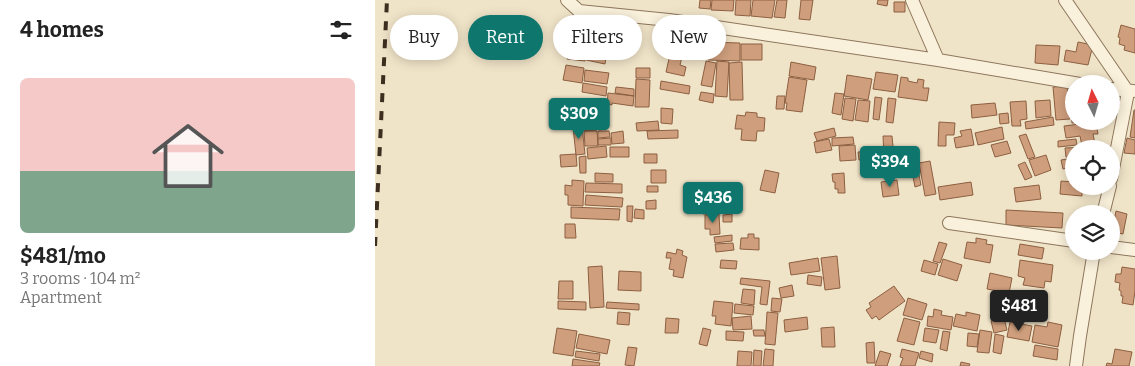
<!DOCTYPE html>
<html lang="en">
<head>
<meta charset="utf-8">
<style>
  :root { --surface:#fff; --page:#f2f2f2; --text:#222; --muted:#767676; --accent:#0f766e }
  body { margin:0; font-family:Bitter,serif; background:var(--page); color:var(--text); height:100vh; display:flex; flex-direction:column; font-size:19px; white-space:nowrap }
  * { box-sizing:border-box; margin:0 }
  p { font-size:16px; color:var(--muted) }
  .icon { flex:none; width:28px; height:28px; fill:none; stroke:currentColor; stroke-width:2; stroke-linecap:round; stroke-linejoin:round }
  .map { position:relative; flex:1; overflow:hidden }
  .drawer { display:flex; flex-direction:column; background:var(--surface); width:375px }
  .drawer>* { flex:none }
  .banner { position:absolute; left:15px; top:15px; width:475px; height:45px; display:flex; gap:10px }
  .needle { width:32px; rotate:355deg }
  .fabs { position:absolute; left:690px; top:75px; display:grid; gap:10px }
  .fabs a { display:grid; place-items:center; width:55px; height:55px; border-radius:50%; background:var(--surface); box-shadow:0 2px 12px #0003; font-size:25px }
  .price { position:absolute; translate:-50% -42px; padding:0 11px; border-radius:5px; background:var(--accent); color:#fff; font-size:16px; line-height:32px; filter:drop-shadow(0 1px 2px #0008) }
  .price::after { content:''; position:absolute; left:50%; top:30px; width:15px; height:11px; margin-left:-8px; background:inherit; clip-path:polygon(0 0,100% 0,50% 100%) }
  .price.selected { background:#222; color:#fff }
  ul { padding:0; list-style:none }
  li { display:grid; align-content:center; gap:10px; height:265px; padding:0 20px }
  li span { display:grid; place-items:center; height:155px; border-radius:8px; color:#555 }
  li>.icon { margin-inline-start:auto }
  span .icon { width:90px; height:90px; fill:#fffc; stroke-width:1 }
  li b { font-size:21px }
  h2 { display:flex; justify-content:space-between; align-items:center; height:60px; padding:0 20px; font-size:21px }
  .pill { padding:0 18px; border-radius:22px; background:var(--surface); box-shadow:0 2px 12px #0003; font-size:18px; line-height:45px }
  .pill.selected { background:var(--accent); color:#fff }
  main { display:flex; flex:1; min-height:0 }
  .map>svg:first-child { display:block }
</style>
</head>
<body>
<main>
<section class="drawer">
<h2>4 homes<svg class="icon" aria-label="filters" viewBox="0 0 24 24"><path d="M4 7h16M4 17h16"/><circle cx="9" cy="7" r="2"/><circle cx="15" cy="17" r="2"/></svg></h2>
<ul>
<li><span style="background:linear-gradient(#f6c9c9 60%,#7fa58c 0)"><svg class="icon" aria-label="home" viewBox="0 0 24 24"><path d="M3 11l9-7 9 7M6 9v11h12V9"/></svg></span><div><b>$481/mo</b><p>3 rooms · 104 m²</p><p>Apartment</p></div></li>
</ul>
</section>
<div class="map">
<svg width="760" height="366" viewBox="0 0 760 366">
  <rect width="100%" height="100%" fill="#f0e4c8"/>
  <!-- building -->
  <path fill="#cf9f7d" stroke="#8d5f41" d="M325,0H336L335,9L324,8Z
    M337,0H359L358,11L336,10Z
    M361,0H376L375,16L360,15Z
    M378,0H400L397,18L376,16Z
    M402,0H412L410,18L399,17Z
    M426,0H438L435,20L424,19Z
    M503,0H513L512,6L502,4Z
    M519,2H530V12H519Z
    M746,25L760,29V53L749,50L750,46L744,44L745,38L743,37Z
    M333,42L365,43V61L333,60Z
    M703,42L718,45L713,65L689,61L691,50L701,52Z
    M366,44H387V60H366Z
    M661,45L685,46L683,65L660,63Z
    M193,50L211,51L210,61L192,59Z
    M296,50L308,53L305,65L311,67L309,76L291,72Z
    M212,54L231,57L230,64L211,60Z
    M331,61L341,63L337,87L326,85Z
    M342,61L354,62L352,97L340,96Z
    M367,62L368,100H355L354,63Z
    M416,62L441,67L439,80L414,76Z
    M191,65L209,68L207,83L188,80Z
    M261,68H275V78H261Z
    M210,70L234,73L232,84L209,81Z
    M501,72L523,75L520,92L498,89Z
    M472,75L497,79L493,100L469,96Z
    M414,77L432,80L427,112L411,110L412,103H410Z
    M526,77L533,78V81L542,83L543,79L549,80L548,88H554L552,101L523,97Z
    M261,79L275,80L274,107H260Z
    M286,81L315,86L314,94L285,89Z
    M208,83L232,87L231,96L207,92Z
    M692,86L695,119L681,120L678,87Z
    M241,87L259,89V96L240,93Z
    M699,91V121L708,122L697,123L695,92Z
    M326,92L339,94L338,103L324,100Z
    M233,93L259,96L258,106L237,103V105L232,104Z
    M460,93L469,94L466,115L457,113Z
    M402,96H410L409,109H401Z
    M500,97L507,98L504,120L498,119Z
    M470,98L481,99L478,121L467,119Z
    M513,98L521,99L518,123L511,122Z
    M483,100L495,101L493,122L480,120Z
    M675,100L676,116L661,118L660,101Z
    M651,101L652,119L645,120L646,126H637L635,102Z
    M220,102L230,103V113H220Z
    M207,103L209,124L196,125L194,105Z
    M620,103L622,115L597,118L596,105Z
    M286,108L298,109L297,124L286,123Z
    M759,110H760V138L755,137Z
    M371,112L382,113V117L390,118L389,131H382L381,141L366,140L367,129H360L362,115L370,116Z
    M633,113L634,123L625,124L624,114Z
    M678,117L679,125L651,129L650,122Z
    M179,118H194V128H179Z
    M283,121L284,130L262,131L261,123Z
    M210,122H222V130L210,131Z
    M564,122L580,123L579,135H571V146H563Z
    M721,122L723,134H718L720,144L707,146L705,136L691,138L689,126Z
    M223,123H231L232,129L224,130Z
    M207,126L210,154L201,155L198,127Z
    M627,127L629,139L603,145L600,133Z
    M459,128L461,136L442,141L439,133Z
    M596,129L599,145L581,148L579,138L587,136L585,131Z
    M303,130V138L273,139L272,131Z
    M209,131H222L223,146H210Z
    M223,131H234L235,137L223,138Z
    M248,131L249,143L237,144L236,133Z
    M651,134L660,157L653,159L644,136Z
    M508,136H517L519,156H509Z
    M478,137L479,144L457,146V138Z
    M236,138V145H223V139Z
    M752,138L760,140V154L749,153Z
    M454,139L457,150L441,153L439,142Z
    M701,139L702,145L683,147V141Z
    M632,141L636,153L620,157L616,145Z
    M480,145L481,160L465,161L464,146Z
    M231,146L232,157L213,159L212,148Z
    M235,147H254V157H235Z
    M713,147V149H699V157H691L690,148Z
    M503,151L504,158L484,160L483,152Z
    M201,154L202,166L186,167L185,155Z
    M269,154H282V163H269Z
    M540,155L546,185L540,187L534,156Z
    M671,155L676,170L660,176L654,160Z
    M211,156V173H205L204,157Z
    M692,159L693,168L688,169L686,160Z
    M555,161L561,194L550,196L544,163Z
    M650,162L657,177L650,180L643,165Z
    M276,170H291V183H276Z
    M390,170L404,173L400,193L385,190Z
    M699,170V176L693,177L692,171Z
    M220,173L238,174V182H220Z
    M469,173L470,193H463V189H460V182H458L457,174Z
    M197,180L209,181L208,206L193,205V195H190V185L197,186Z
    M522,180L524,195L508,197L506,182Z
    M686,181L699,182V186H707V196L685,194Z
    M596,182L598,195L565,200L563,187Z
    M211,183L247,184V193L210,192Z
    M664,185L666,199L641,202L639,188Z
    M272,186H283V192H272Z
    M211,195L248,198L247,207L210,205Z
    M281,200V209H271V201Z
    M252,206H258L257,222L252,221Z
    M348,206L349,213L328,214V207Z
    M196,207L245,209L244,220L196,218Z
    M260,209L269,210V219L259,218Z
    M631,210L688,213L687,228L631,225Z
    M741,211L752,214L748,234L737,232Z
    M344,214L345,234L335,235V229H330V215Z
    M357,214V222H348V215Z
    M190,224H200L201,238H190Z
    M373,234H379V238H384V250L365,249L366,238H373Z
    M357,235V241L340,243L339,237Z
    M601,238L612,240L611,244L618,245L615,263L589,258L592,242L601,243Z
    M564,242L572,244L565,263L558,261Z
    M358,243L359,250L341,252L340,244Z
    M645,244L669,248L667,259L643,255Z
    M302,249L308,251L307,255L312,257L308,278L298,276L299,270L294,269L296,258H291L292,252L301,254Z
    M462,256L465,288L450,290L446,258Z
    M443,258L445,271L416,275L414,263Z
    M568,259L587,265L582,281L563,275Z
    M346,260L362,261L361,269L345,268Z
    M549,260L563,264L560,275L546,271Z
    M645,260L678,265L676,282L670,281L669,288L648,285L650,278L643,276Z
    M227,266L229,307L215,308L213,267Z
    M747,267L760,269V291L758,305L747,303L748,296H746V291L744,290L745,283L740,282L741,274H746Z
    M244,271L266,272V291L243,290Z
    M615,273L637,278L634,293L612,289Z
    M433,275L447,277L446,286L432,284Z
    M366,278L395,281L392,305L385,304L387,287L365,284Z
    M184,281H198V299H183Z
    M417,285L419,296L406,298L404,288Z
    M519,286L530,301L504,320L501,316L497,319L491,310L496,307L494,303Z
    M368,289L380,290L379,305L366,303Z
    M397,298L407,299L405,312L396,311Z
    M533,298L552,304L547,320L528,315Z
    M183,301L211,302V310L183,309Z
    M339,301L358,303L356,326L340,324L341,316H337Z
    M232,302L264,304V310L231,308Z
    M360,304L379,306L378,315L359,313Z
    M559,309L567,311L566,315L578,317L576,330L552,326L553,316L558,317Z
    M243,312L255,313L254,325L242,324Z
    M392,312L403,313L400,345L390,344Z
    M591,312L605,315L602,331L578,326L581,314L591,316Z
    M376,316L377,329L358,330L357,318Z
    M432,317L433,329L410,332L409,320Z
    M291,318L304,319L303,333H290Z
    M529,318L545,322L539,345L522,341Z
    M629,318L632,330L619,333L616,321Z
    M635,322L657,326L654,341L632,337Z
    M673,322L687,325L683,347L657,342L660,325L672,327Z
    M459,327L460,347H447L446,328Z
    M182,328L202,331L198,356L178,353Z
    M328,328L336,330L332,346L324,344Z
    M550,328L564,330L561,343L548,341Z
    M378,330H389L390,336H379Z
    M605,330L617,332L614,353L602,352Z
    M351,331L369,332L368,341L351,340Z
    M568,331L575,332L572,351L565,349Z
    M593,333L604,334L602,347L592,346Z
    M204,334L235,340L232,354L201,348Z
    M620,334L629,336L626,354L618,352Z
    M499,342L500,363H492L491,343Z
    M660,345L683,349L682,360L658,356Z
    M253,347L262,348L259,366L250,365Z
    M390,349L399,350L398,366H388Z
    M527,349L544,353L540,366H525L528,358L525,357Z
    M740,349L757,352L754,366H731L732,363L737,364Z
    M379,350L387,351L386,366H378Z
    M201,351L225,354L224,361L200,357Z
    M363,351L377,352L376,366H362Z
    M505,351L516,354L512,366H500Z
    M546,351L558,354L557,362L544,358Z
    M198,359L225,363L224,366H197Z
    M586,362L595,364L594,366H585Z"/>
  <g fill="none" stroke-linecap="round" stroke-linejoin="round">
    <!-- street casing -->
    <g stroke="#8d765c" stroke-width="14">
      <path id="street" d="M192,0L204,11L294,20L563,60
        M537,0L563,60L705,84
        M690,0L753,92L736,179
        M736,89L758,91
        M728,214L735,186
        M574,223L699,241
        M736,247L760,250
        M701,366L705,336L719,251"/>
    </g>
    <!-- street -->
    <use href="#street" stroke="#faf1dc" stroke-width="12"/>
    <!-- rail -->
    <path stroke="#3d2e20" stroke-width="4" stroke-dasharray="9 9" stroke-linecap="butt" d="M0,246L12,0"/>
  </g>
</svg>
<div class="fabs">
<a><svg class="needle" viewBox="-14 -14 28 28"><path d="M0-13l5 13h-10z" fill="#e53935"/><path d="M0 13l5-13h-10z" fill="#767676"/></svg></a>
<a><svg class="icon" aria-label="locate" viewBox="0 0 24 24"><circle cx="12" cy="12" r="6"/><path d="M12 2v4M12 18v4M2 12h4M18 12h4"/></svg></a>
<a><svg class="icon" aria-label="layers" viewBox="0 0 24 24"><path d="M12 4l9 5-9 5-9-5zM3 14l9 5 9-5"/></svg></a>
</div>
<b class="price" style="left:204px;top:140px">$309</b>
<b class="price" style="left:515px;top:188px">$394</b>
<b class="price" style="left:338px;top:224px">$436</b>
<b class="price selected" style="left:644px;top:332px">$481</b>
<div class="banner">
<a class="pill">Buy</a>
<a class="pill selected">Rent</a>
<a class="pill">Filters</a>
<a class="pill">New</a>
</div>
</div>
</main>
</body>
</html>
